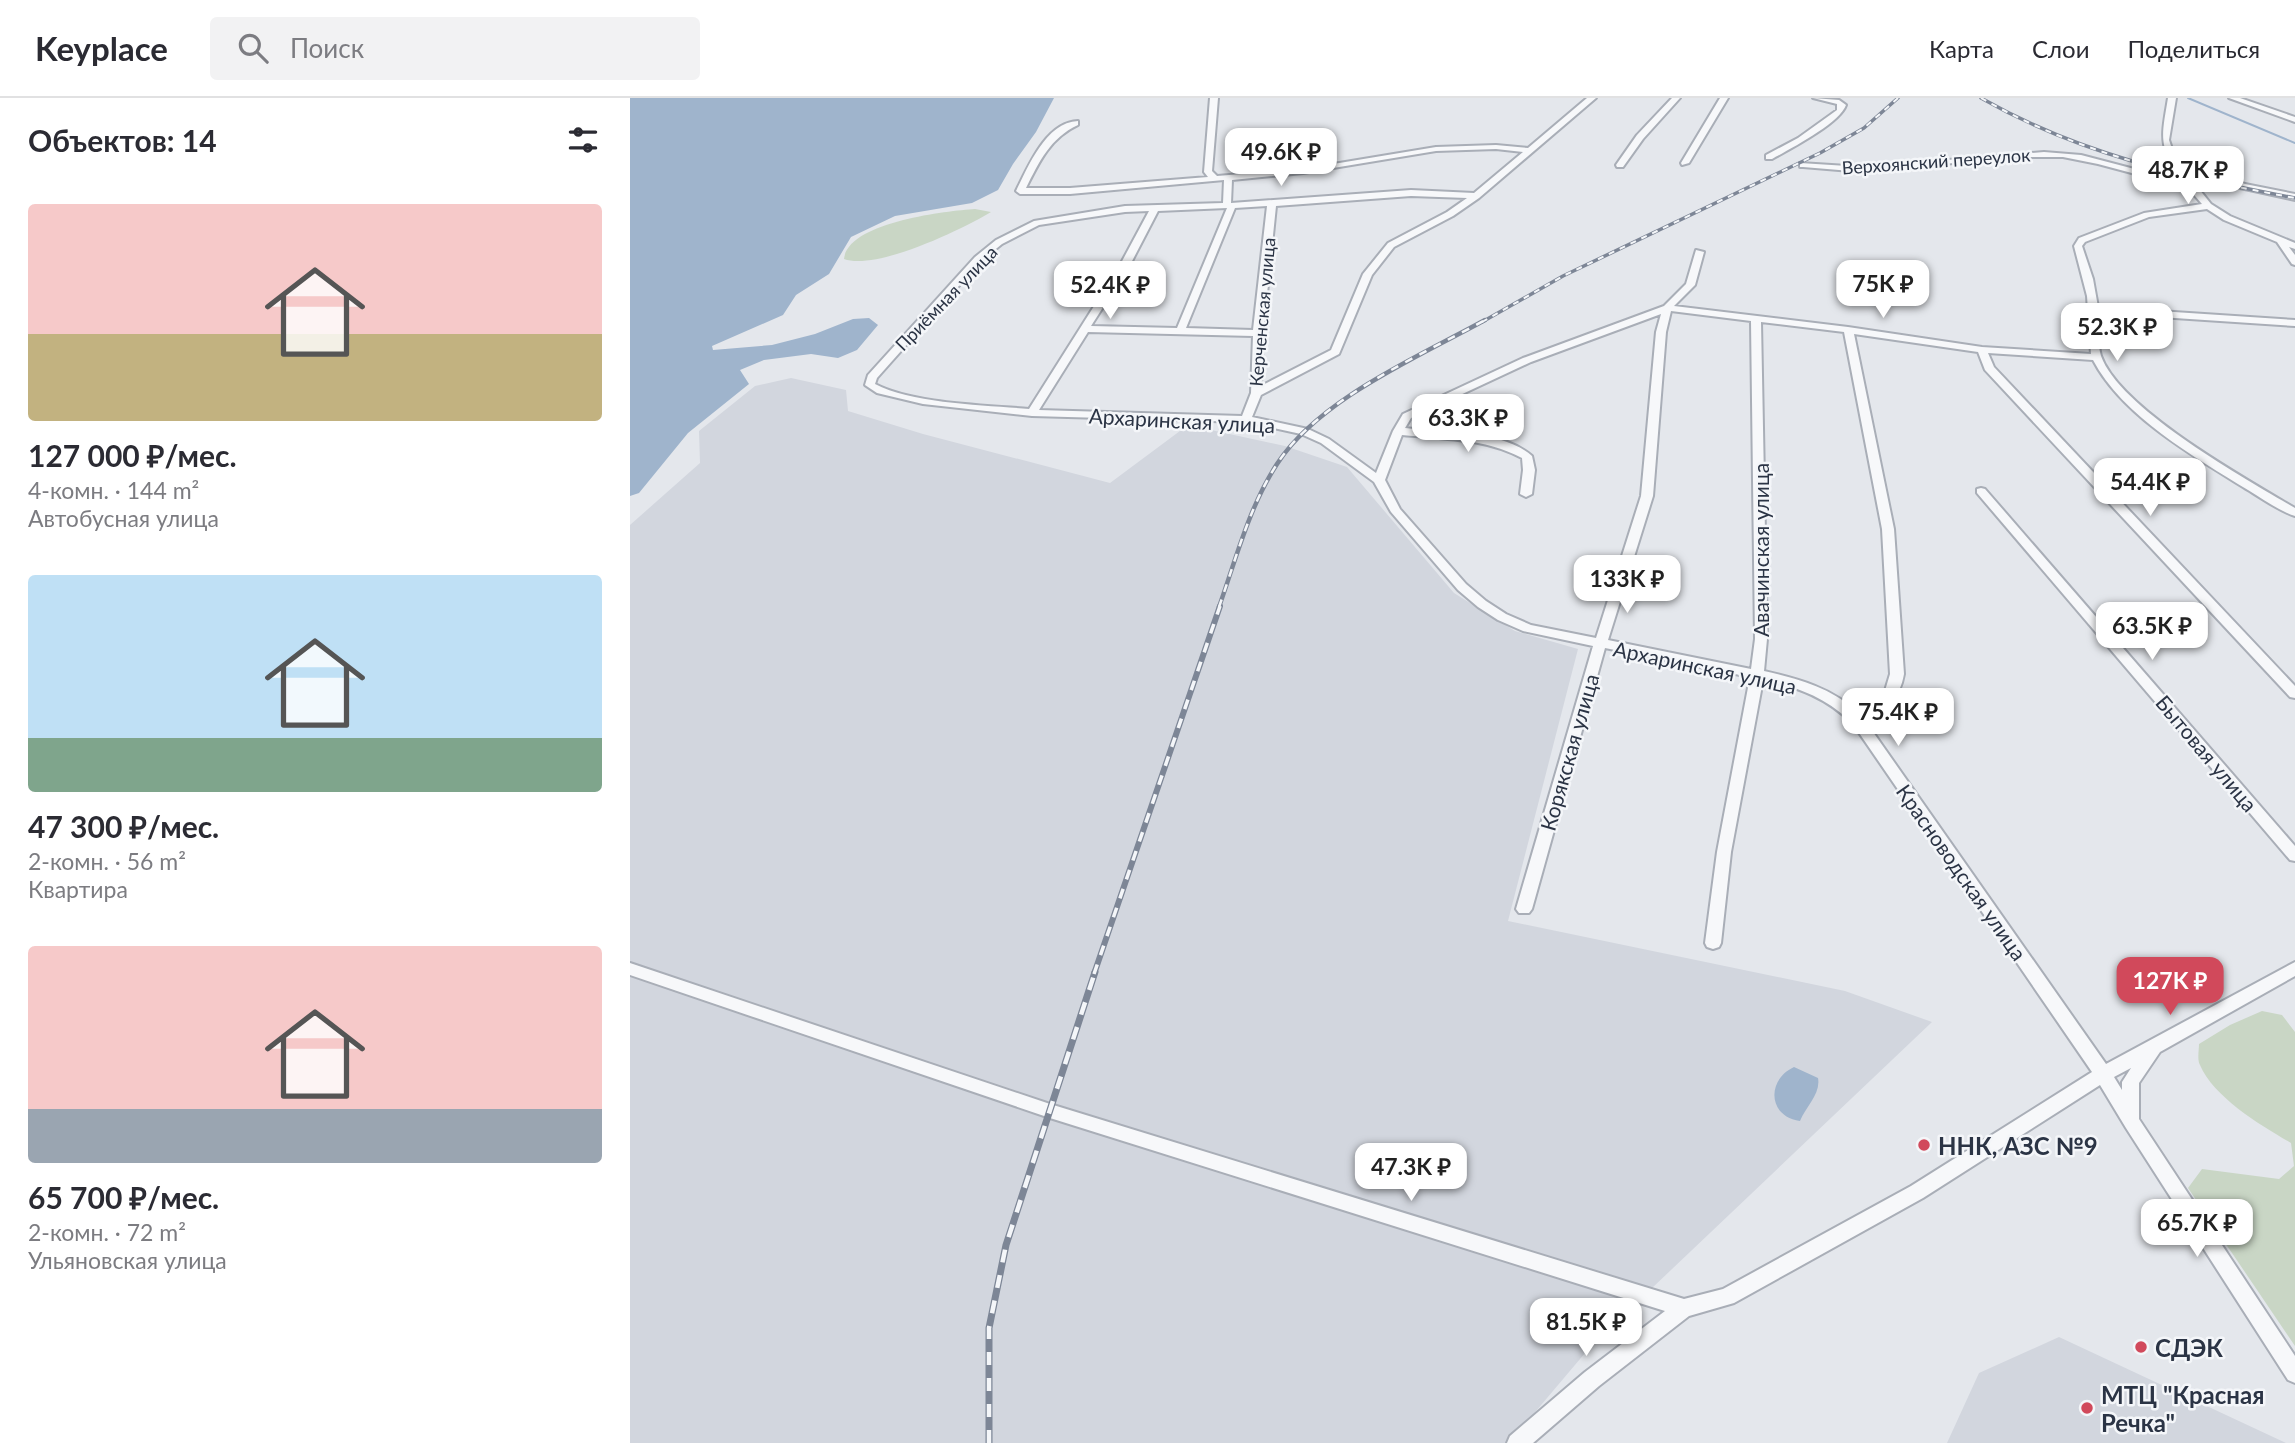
<!DOCTYPE html>
<html lang="ru">
<head>
<meta charset="utf-8">
<style>
  :root { --surface:#fff; --page:#f2f2f3; --text:#2b2b33; --muted:#7c7c81; --line:#e1e1e2; --accent:#d1495b }
  body { margin:0; font-family:Lato,sans-serif; background:var(--page); color:var(--text); height:100vh; display:flex; flex-direction:column; font-size:26px; white-space:nowrap }
  * { box-sizing:border-box; margin:0 }
  p { font-size:23px; color:var(--muted) }
  .icon { flex:none; width:38px; height:38px; fill:none; stroke:currentColor; stroke-width:2; stroke-linecap:round; stroke-linejoin:round }
  .map { position:relative; flex:1; overflow:hidden }
  .drawer { display:flex; flex-direction:column; background:var(--surface); width:630px }
  .drawer>* { flex:none }
  .price { position:absolute; translate:-50% -60px; padding:0 16px; border-radius:14px; background:#fff; color:#222; font-size:23px; line-height:46px; filter:drop-shadow(0 2px 4px #0008) }
  .price::after { content:''; position:absolute; left:50%; top:42px; width:21px; height:16px; margin-left:-10px; background:inherit; clip-path:polygon(0 0,100% 0,50% 100%) }
  .price.selected { background:var(--accent); color:#fff }
  ul { padding:0; list-style:none }
  li { display:grid; align-content:center; gap:14px; height:371px; padding:0 28px }
  li span { display:grid; place-items:center; height:217px; border-radius:7px; color:#555 }
  li>.icon { margin-inline-start:auto }
  span .icon { width:126px; height:126px; fill:#fffc; stroke-width:1 }
  li b { font-size:30px }
  h2 { display:flex; justify-content:space-between; align-items:center; height:84px; padding:0 28px; font-size:30px }
  header { display:flex; align-items:center; gap:42px; box-sizing:border-box; height:98px; padding:0 35px; background:var(--surface); border-bottom:2px solid var(--line) }
  header strong { font-size:33px }
  nav { display:flex; gap:38px; margin-inline-start:auto; font-size:24px }
  .search { width:490px; height:63px; background:var(--page); display:flex; align-items:center; gap:18px; box-sizing:border-box; padding:0 24px; border-radius:7px; color:var(--muted); font-size:26px }
  main { display:flex; flex:1; min-height:0 }
  .map>svg:first-child { display:block }
</style>
</head>
<body>
<header>
<strong>Keyplace</strong>
<div class="search"><svg class="icon" aria-label="search" viewBox="0 0 24 24"><circle cx="10" cy="10" r="6"/><path d="M15 15l6 6"/></svg>Поиск</div>
<nav><a>Карта</a><a>Слои</a><a>Поделиться</a></nav>
</header>
<main>
<section class="drawer">
<h2>Объектов: 14<svg class="icon" aria-label="filters" viewBox="0 0 24 24"><path d="M4 7h16M4 17h16"/><circle cx="9" cy="7" r="2"/><circle cx="15" cy="17" r="2"/></svg></h2>
<ul>
<li><span style="background:linear-gradient(#f6c9c9 60%,#c2b280 0)"><svg class="icon" aria-label="home" viewBox="0 0 24 24"><path d="M3 11l9-7 9 7M6 9v11h12V9"/></svg></span><div><b>127 000 ₽/мес.</b><p>4-комн. · 144 m²</p><p>Автобусная улица</p></div></li>
<li><span style="background:linear-gradient(#bfe0f5 75%,#7fa58c 0)"><svg class="icon" aria-label="home" viewBox="0 0 24 24"><path d="M3 11l9-7 9 7M6 9v11h12V9"/></svg></span><div><b>47 300 ₽/мес.</b><p>2-комн. · 56 m²</p><p>Квартира</p></div></li>
<li><span style="background:linear-gradient(#f6c9c9 75%,#9aa5b1 0)"><svg class="icon" aria-label="home" viewBox="0 0 24 24"><path d="M3 11l9-7 9 7M6 9v11h12V9"/></svg></span><div><b>65 700 ₽/мес.</b><p>2-комн. · 72 m²</p><p>Ульяновская улица</p></div></li>
</ul>
</section>
<div class="map">
<svg width="1665" height="1345" viewBox="0 0 1665 1345">
  <rect width="100%" height="100%" fill="#e4e7ec"/>
  <!-- built -->
  <path fill="#d2d6de" d="M161,280L216,292L218,313L293,336L480,385L558,327L655,348L717,369L824,495L885,533L948,551L878,823L1215,893L1302,924L961,1248L879,1345H0V427L70,365L69,333L125,288Z
    M1429,1239L1656,1345H1317L1349,1275Z"/>
  <!-- green -->
  <path fill="#c9d6c5" d="M345,111L361,114C333,131 246,173 214,161C218,124 316,113 345,111Z
    M1632,913L1652,917L1665,934V1248L1558,1090L1572,1071L1649,1081L1664,1068L1661,1045C1632,1028 1584,1000 1570,967C1567,962 1569,952 1569,946L1600,927Z"/>
  <!-- water -->
  <path fill="#9fb4cc" d="M0,0H424L406,34L383,66L368,92L342,105L265,118L221,139L199,176L166,197L153,217L82,248L83,252L142,247L185,236L223,221L239,220L248,227L227,252L208,260L181,256L134,262L110,272L119,286L58,335L9,395L0,398Z
    M1164,969L1188,980C1191,996 1176,1008 1170,1023C1138,1019 1136,982 1164,969Z"/>
  <g fill="none" stroke-linecap="round" stroke-linejoin="round">
    <!-- stream -->
    <path stroke="#9fb4cc" stroke-width="2" d="M1558,0L1665,45"/>
    <!-- minor casing -->
    <g stroke="#a9aeb7" stroke-width="4">
      <path id="minor" d="M580,0H588L582,73L587,78L673,71L806,49L866,47L898,50L957,0H966L849,100L823,118L764,149L742,177L709,256L631,297L622,319L678,331L699,341L746,375L763,333L773,316L893,260L1034,208L1056,186L1066,152L1074,154L1065,187L1044,208L1218,229L1352,249L1461,256L1457,198L1444,148L1449,140L1514,115L1572,106L1558,90L1468,66L1433,59H1384L1233,74L1173,69H1170V65L1233,69L1414,54L1451,57L1554,84C1528,48 1531,42 1538,0H1546L1539,42L1545,60L1562,64L1615,86L1665,96V102L1610,90L1549,66L1581,106L1600,118L1665,145V151L1659,149L1665,157V167L1662,166L1647,144L1594,122L1577,111L1519,119L1455,144L1452,148L1463,181L1468,209L1665,222V228L1469,215C1469,229 1467,245 1471,258C1490,311 1616,381 1665,410V418C1649,413 1633,401 1618,392C1566,360 1492,318 1463,262L1358,255L1364,269L1665,588V600L1660,599L1355,272L1348,254L1224,236L1264,431L1274,576C1270,600 1256,612 1236,624L1476,966L1665,864V878L1530,954L1509,985V1021L1665,1258V1285L1658,1282L1496,1030L1470,987L1293,1100L1104,1205L1059,1218L969,1288L903,1345H877L880,1338L955,1274L1035,1213L420,1020L0,877V865L420,1006L1054,1201L1093,1191L1281,1088L1462,974L1223,626C1197,600 1168,589 1133,582L1101,754L1091,845L1089,849L1083,851L1077,849L1075,845L1087,754L1120,579L975,550L902,811L899,815H889L886,811L963,548L893,533L868,522L848,509L828,492L761,414L744,384L691,345L671,336L616,324L402,318L293,306L247,295L235,287L238,277L345,159L366,142L404,123L495,108L593,105L594,82L440,96H390L386,93C398,69 416,24 448,23V27C420,40 409,64 396,90H440L578,79L574,74ZM866,51L893,54L844,95L781,92L601,105L602,82L673,75L806,53ZM781,98L837,100L817,114L758,145L733,176L701,252L631,288L633,235L646,108ZM637,108L623,232L556,230L605,110ZM597,110L547,230L461,228L500,167L528,113ZM519,113L490,167L399,311C355,307 283,306 245,286L247,280L351,163L372,146L409,127L495,114ZM1041,213L1121,223L1125,541L1121,571L978,542L1023,398L1036,234ZM1031,216L1026,234L1011,398L966,540L901,527L876,516L856,503L836,486L770,411L755,382L772,337C813,341 854,340 892,360L893,372L890,396L896,399L902,396L905,372L902,358C873,332 812,334 775,330L781,320L901,264ZM1131,224L1214,234L1252,431L1260,576L1254,596L1229,616C1203,590 1169,581 1134,573L1137,541ZM458,234L623,238L621,295L612,318L409,312ZM1501,970L1492,984V992L1484,979Z
        M1042,0H1050L1013,41L993,69H987L986,67L1007,37Z
        M1090,0H1098L1059,65L1052,67L1051,65Z
        M1183,0L1209,2L1216,7C1210,25 1160,51 1142,61H1136V57L1168,40L1207,12V6Z
        M1599,0H1610L1665,19V24Z
        M1351,390L1355,391L1665,748V763L1660,762L1347,395V391Z"/>
    </g>
    <!-- minor -->
    <use href="#minor" fill="#f7f8fa" fill-rule="evenodd"/>
    <!-- rail-far3 casing -->
    <g stroke="#7d8696" stroke-width="3.5">
      <path id="rail-far3" d="M1351,0C1451,57 1553,79 1665,100
        M852,224L933,178L1190,55L1234,30L1268,0"/>
    </g>
    <!-- rail-far2 casing -->
    <g stroke="#7d8696" stroke-width="4.5">
      <path id="rail-far2" d="M589,509C606,461 619,409 647,366C689,301 788,259 855,222"/>
    </g>
    <!-- rail-far1 casing -->
    <g stroke="#7d8696" stroke-width="6">
      <path id="rail-far1" d="M464,876L590,508"/>
    </g>
    <!-- rail casing -->
    <g stroke="#7d8696" stroke-width="7">
      <path id="rail" d="M359,1345V1230L376,1147L465,874"/>
    </g>
    <!-- rail-far3 -->
    <use href="#rail-far3" stroke="#f4f6f9" stroke-width="2" stroke-dasharray="6" stroke-linecap="butt"/>
    <!-- rail-far2 -->
    <use href="#rail-far2" stroke="#f4f6f9" stroke-width="2.5" stroke-dasharray="8" stroke-linecap="butt"/>
    <!-- rail-far1 -->
    <use href="#rail-far1" stroke="#f4f6f9" stroke-width="3.5" stroke-dasharray="10" stroke-linecap="butt"/>
    <!-- rail -->
    <use href="#rail" stroke="#f4f6f9" stroke-width="4.5" stroke-dasharray="13" stroke-linecap="butt"/>
  </g>
  <!-- markers -->
  <g fill="#d1495b" stroke="#f4f6f9" stroke-width="2.5">
    <circle cx="1294" cy="1047" r="7"/>
    <circle cx="1511" cy="1249" r="7"/>
    <circle cx="1457" cy="1310" r="7"/>
  </g>
  <g text-anchor="middle" dominant-baseline="central" stroke-width="5" stroke-linejoin="round" paint-order="stroke">
    <!-- far-street labels -->
    <g font-size="18" fill="#2b3445" stroke="#f4f6f9">
      <text transform="translate(1306 63) rotate(-4)">Верхоянский переулок</text>
      <text transform="translate(316 200) rotate(-46)">Приёмная улица</text>
      <text transform="translate(632 214) rotate(-85)">Керченская улица</text>
    </g>
    <!-- street labels -->
    <g font-size="21" fill="#2b3445" stroke="#f4f6f9">
      <text transform="translate(552 322) rotate(3)">Архаринская улица</text>
      <text transform="translate(1130 452) rotate(-90)">Авачинская улица</text>
      <text transform="translate(1075 569) rotate(12)">Архаринская улица</text>
      <text transform="translate(939 654) rotate(-74)">Корякская улица</text>
      <text transform="translate(1577 655) rotate(50)">Бытовая улица</text>
      <text transform="translate(1332 774) rotate(55)">Красноводская улица</text>
    </g>
    <!-- near-poi labels -->
    <g font-size="24" font-weight="bold" fill="#2b3445" stroke="#f4f6f9" text-anchor="start">
      <text x="1308" y="1047">ННК, АЗС №9</text>
      <text x="1525" y="1249">СДЭК</text>
      <text x="1471" y="1296">МТЦ "Красная<tspan x="1471" dy="28">Речка"</tspan></text>
    </g>
  </g>
</svg>
<b class="price" style="left:651px;top:90px">49.6K ₽</b>
<b class="price" style="left:1558px;top:108px">48.7K ₽</b>
<b class="price" style="left:1253px;top:222px">75K ₽</b>
<b class="price" style="left:480px;top:223px">52.4K ₽</b>
<b class="price" style="left:1487px;top:265px">52.3K ₽</b>
<b class="price" style="left:838px;top:356px">63.3K ₽</b>
<b class="price" style="left:1520px;top:420px">54.4K ₽</b>
<b class="price" style="left:997px;top:517px">133K ₽</b>
<b class="price" style="left:1522px;top:564px">63.5K ₽</b>
<b class="price" style="left:1268px;top:650px">75.4K ₽</b>
<b class="price selected" style="left:1540px;top:919px">127K ₽</b>
<b class="price" style="left:781px;top:1105px">47.3K ₽</b>
<b class="price" style="left:1567px;top:1161px">65.7K ₽</b>
<b class="price" style="left:956px;top:1260px">81.5K ₽</b>
</div>
</main>
</body>
</html>
